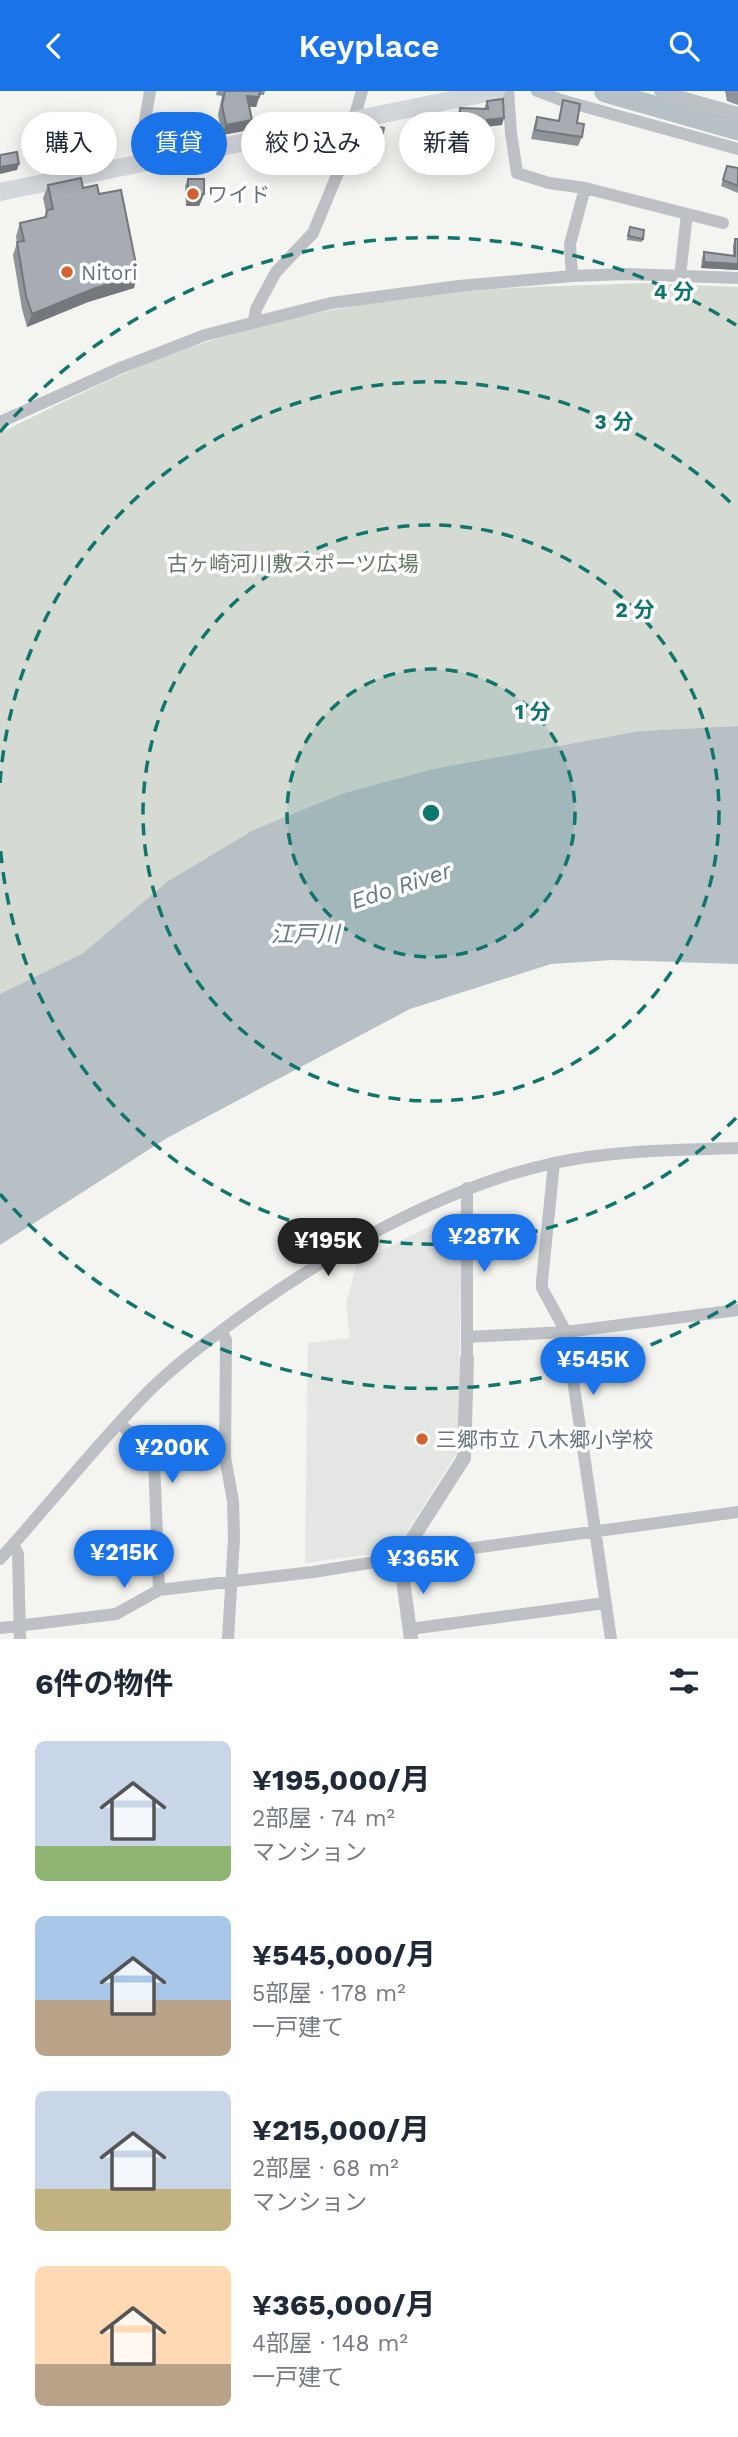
<!DOCTYPE html>
<html lang="ja">
<head>
<meta charset="utf-8">
<style>
  :root { --surface:#fff; --page:#f2f2f3; --text:#1f2937; --muted:#747a83; --accent:#1a73e8 }
  body { margin:0; font-family:"Work Sans","Noto Sans JP",sans-serif; background:var(--page); color:var(--text); height:100vh; display:flex; flex-direction:column; font-size:26px; white-space:nowrap }
  * { box-sizing:border-box; margin:0 }
  p { font-size:23px; color:var(--muted) }
  .icon { flex:none; width:38px; height:38px; fill:none; stroke:currentColor; stroke-width:2; stroke-linecap:round; stroke-linejoin:round }
  .map { position:relative; height:1548px; overflow:hidden }
  .details { display:flex; flex-direction:column; background:var(--surface); flex:1 }
  .details>* { flex:none }
  .guide { position:absolute; left:21px; top:21px; width:696px; height:63px; display:flex; gap:14px }
  .price { position:absolute; translate:-50% -60px; padding:0 16px; border-radius:24px; background:var(--accent); color:#fff; font-size:23px; line-height:46px; filter:drop-shadow(0 2px 4px #0008) }
  .price::after { content:''; position:absolute; left:50%; top:42px; width:21px; height:16px; margin-left:-10px; background:inherit; clip-path:polygon(0 0,100% 0,50% 100%) }
  .price.on { background:#222; color:#fff }
  ul { padding:0; list-style:none }
  li { display:flex; align-items:center; gap:21px; height:175px; padding:0 35px }
  li span { display:grid; place-items:center; flex:none; width:196px; height:140px; border-radius:10px; color:#555 }
  li>.icon { margin-inline-start:auto }
  span .icon { width:84px; height:84px; fill:#fffc; stroke-width:1 }
  li b { font-size:30px }
  h2 { display:flex; justify-content:space-between; align-items:center; height:84px; padding:0 35px; font-size:30px }
  .chip { padding:0 24px; border-radius:32px; background:var(--surface); box-shadow:0 4px 18px #0003; font-size:24px; line-height:63px }
  .chip.on { background:var(--accent); color:#fff }
  header { display:flex; justify-content:space-between; align-items:center; height:91px; padding:0 35px; background:var(--accent); color:#fff; font-size:32px; font-weight:600 }
  .map>svg:first-child { display:block }
</style>
</head>
<body>
<header><svg class="icon" aria-label="back" viewBox="0 0 24 24"><path d="M15 5l-7 7 7 7"/></svg>Keyplace<svg class="icon" aria-label="search" viewBox="0 0 24 24"><circle cx="10" cy="10" r="6"/><path d="M15 15l6 6"/></svg></header>
<div class="map">
<svg width="738" height="1548" viewBox="0 0 738 1548">
  <rect width="100%" height="100%" fill="#f4f4f0"/>
  <!-- built -->
  <path fill="#e4e6e4" d="M462,1119L458,1360L395,1460L305,1472L308,1252L350,1247L346,1213L357,1172Z"/>
  <!-- green -->
  <path fill="#d5dad2" d="M641,192L738,196V635L639,640L433,678L344,702L253,739L168,790L83,862L0,903V342C72,307 142,270 219,247C301,222 386,207 471,200C527,195 584,195 641,192Z"/>
  <!-- water -->
  <path fill="#b7c1c5" d="M738,635V873L613,869L551,873L410,918L167,1047L0,1154V903L83,862L168,790L253,739L344,702L433,678L639,640Z"/>
  <g fill="none" stroke-linecap="round" stroke-linejoin="round">
    <!-- river -->
    <path stroke="#b7c1c5" stroke-width="21" d="M605,1L738,39"/>
    <!-- minor -->
    <path stroke="#bdc0c4" stroke-width="12" d="M508,0L511,42L517,82L549,92L585,97L570,153L572,185
      M537,0L561,9L738,58
      M660,0L738,22
      M141,73L139,66L150,0
      M585,97L723,132
      M680,185L687,123
      M254,230L256,218L276,181L313,142L340,77L362,0
      M0,331L120,277L205,244L331,212L459,195L572,185L627,183L738,187
      M554,1072L542,1190V1197L566,1241L611,1548
      M221,1240L226,1249L225,1366L233,1410L234,1447L228,1548
      M467,1246L566,1241L738,1219
      M467,1268V1097
      M119,1332L129,1341H153L159,1499
      M13,1453L18,1463L20,1548
      M0,1468C50,1413 96,1354 148,1301C173,1276 201,1255 229,1234C321,1166 441,1096 554,1072C614,1059 677,1059 738,1057
      M0,1537L116,1523L159,1499L313,1481L400,1467L738,1421
      M410,1538L605,1512"/>
    <!-- tertiary -->
    <path stroke="#bdc0c4" stroke-width="14" d="M411,1548L400,1467L464,1367L467,1268"/>
    <!-- primary -->
    <path stroke="#d3d7db" stroke-width="18" d="M0,101L496,0"/>
  </g>
  <!-- wall -->
  <path fill="#8f9499" d="M217,0H265L264,4H260L256,16H249V39L222,44L218,24L222,5L216,4Z
    M725,0H738V14L727,10Z
    M563,9L577,32L582,46L578,55L531,48L534,35L537,26L558,30Z
    M487,10L502,34L487,35L485,45L456,43L457,24L460,17L484,18Z
    M156,26L198,38L195,45L170,51L169,55L150,51L153,33Z
    M727,75L738,77V102L721,95Z
    M188,88L204,103L199,115H186L185,95Z
    M48,94L83,97L99,103L134,197L88,211L27,236L22,218L13,164L17,152L16,145L20,132L44,127L46,121L43,107Z
    M630,136L643,148L642,151L627,149Z
    M735,148L738,179L701,177L702,167L704,161L733,165V154Z"/>
  <!-- shaded-wall -->
  <path fill="#74787d" d="M247,5L259,6L256,16L243,15Z
    M504,27L502,34L485,36L487,29Z
    M252,29L249,39L222,44L226,34Z
    M459,36L487,38L485,45L456,43Z
    M198,38L195,45L170,51L171,44Z
    M353,67L377,69L374,77L350,75Z
    M19,73L17,79L0,83V76Z
    M201,103H204L199,115H186L188,108Z
    M704,171L738,173V179L701,177Z
    M138,183L134,197L88,211L27,236L32,223L93,198Z"/>
  <!-- building -->
  <path fill="#a6acb2" stroke="#74787d" stroke-width="2" d="M225,0H260L259,6L247,5L252,29L226,34L222,14Z
    M503,8L504,27L487,29V38L459,36L460,17L488,18L487,10Z
    M563,9L580,13L577,32L584,33L582,46L535,39L537,26L559,30Z
    M156,26L174,30L196,29L198,38L171,44V48L153,44Z
    M363,32L384,37L377,69L353,67Z
    M17,61L19,73L0,76V64Z
    M727,75L738,77V95L723,89Z
    M81,87L83,97L97,94L99,103L121,99L138,183L93,198L32,223L26,205L17,151L24,150L20,132L46,126L47,119L53,118L48,94Z
    M188,88H204V103H201V108H188Z
    M630,136L644,139L643,148L628,145Z
    M735,148H738V173L704,171V161L735,165Z"/>
  <!-- distance rings -->
  <circle cx="431" cy="722" r="144" fill="#0f766e" fill-opacity=".12"/>
  <g fill="none" stroke="#0f766e" stroke-width="3.5" stroke-dasharray="12 9">
    <circle cx="431" cy="722" r="144"/>
    <circle cx="431" cy="722" r="288"/>
    <path d="M736 1027A432 432 0 0 1 0 752M0 692A432 432 0 0 1 736 417"/>
    <path d="M736 1210A575 575 0 0 1 0 1103M0 341A575 575 0 0 1 736 234"/>
  </g>
  <!-- markers -->
  <g fill="#d36331" stroke="#fff" stroke-width="2.5">
    <circle cx="193" cy="103" r="7"/>
    <circle cx="67" cy="181" r="7"/>
    <circle cx="422" cy="1348" r="7"/>
  </g>
  <g text-anchor="middle" dominant-baseline="central" stroke-width="7" stroke-linejoin="round" paint-order="stroke">
    <!-- poi labels -->
    <g font-size="21" fill="#66727f" stroke="#fff" text-anchor="start">
      <text x="207" y="103">ワイド</text>
      <text x="81" y="181">Nitori</text>
      <text x="436" y="1348">三郷市立 八木郷小学校</text>
    </g>
    <!-- park labels -->
    <g font-size="21" fill="#667764" stroke="#fff">
      <text x="293" y="472">古ヶ崎河川敷スポーツ広場</text>
    </g>
    <!-- water labels -->
    <g font-size="23" font-style="italic" fill="#667983" stroke="#fff">
      <text transform="translate(401 795) rotate(-18)">Edo River</text>
      <text x="305" y="843">江戸川</text>
    </g>
  </g>
  <circle cx="431" cy="722" r="10" fill="#0f766e" stroke="#fff" stroke-width="3.5"/>
  <g font-size="21" text-anchor="middle" font-weight="bold" fill="#0f766e" stroke="#fff" stroke-width="7" stroke-linejoin="round" paint-order="stroke">
    <text x="674" y="208">4 分</text>
    <text x="614" y="338">3 分</text>
    <text x="635" y="526">2 分</text>
    <text x="533" y="628">1 分</text>
  </g>
</svg>
<b class="price" style="left:484px;top:1183px">¥287K</b>
<b class="price on" style="left:328px;top:1187px">¥195K</b>
<b class="price" style="left:593px;top:1306px">¥545K</b>
<b class="price" style="left:172px;top:1394px">¥200K</b>
<b class="price" style="left:124px;top:1499px">¥215K</b>
<b class="price" style="left:423px;top:1505px">¥365K</b>
<div class="guide">
<a class="chip">購入</a>
<a class="chip on">賃貸</a>
<a class="chip">絞り込み</a>
<a class="chip">新着</a>
</div>
</div>
<section class="details">
<h2>6件の物件<svg class="icon" aria-label="filters" viewBox="0 0 24 24"><path d="M4 7h16M4 17h16"/><circle cx="9" cy="7" r="2"/><circle cx="15" cy="17" r="2"/></svg></h2>
<ul>
<li><span style="background:linear-gradient(#c9d6e8 75%,#8fb573 0)"><svg class="icon" aria-label="home" viewBox="0 0 24 24"><path d="M3 11l9-7 9 7M6 9v11h12V9"/></svg></span><div><b>¥195,000/月</b><p>2部屋 · 74 m²</p><p>マンション</p></div></li>
<li><span style="background:linear-gradient(#a9c7e8 60%,#b9a48a 0)"><svg class="icon" aria-label="home" viewBox="0 0 24 24"><path d="M3 11l9-7 9 7M6 9v11h12V9"/></svg></span><div><b>¥545,000/月</b><p>5部屋 · 178 m²</p><p>一戸建て</p></div></li>
<li><span style="background:linear-gradient(#c9d6e8 70%,#c2b280 0)"><svg class="icon" aria-label="home" viewBox="0 0 24 24"><path d="M3 11l9-7 9 7M6 9v11h12V9"/></svg></span><div><b>¥215,000/月</b><p>2部屋 · 68 m²</p><p>マンション</p></div></li>
<li><span style="background:linear-gradient(#ffd9b3 70%,#b9a48a 0)"><svg class="icon" aria-label="home" viewBox="0 0 24 24"><path d="M3 11l9-7 9 7M6 9v11h12V9"/></svg></span><div><b>¥365,000/月</b><p>4部屋 · 148 m²</p><p>一戸建て</p></div></li>
</ul>
</section>
</body>
</html>
